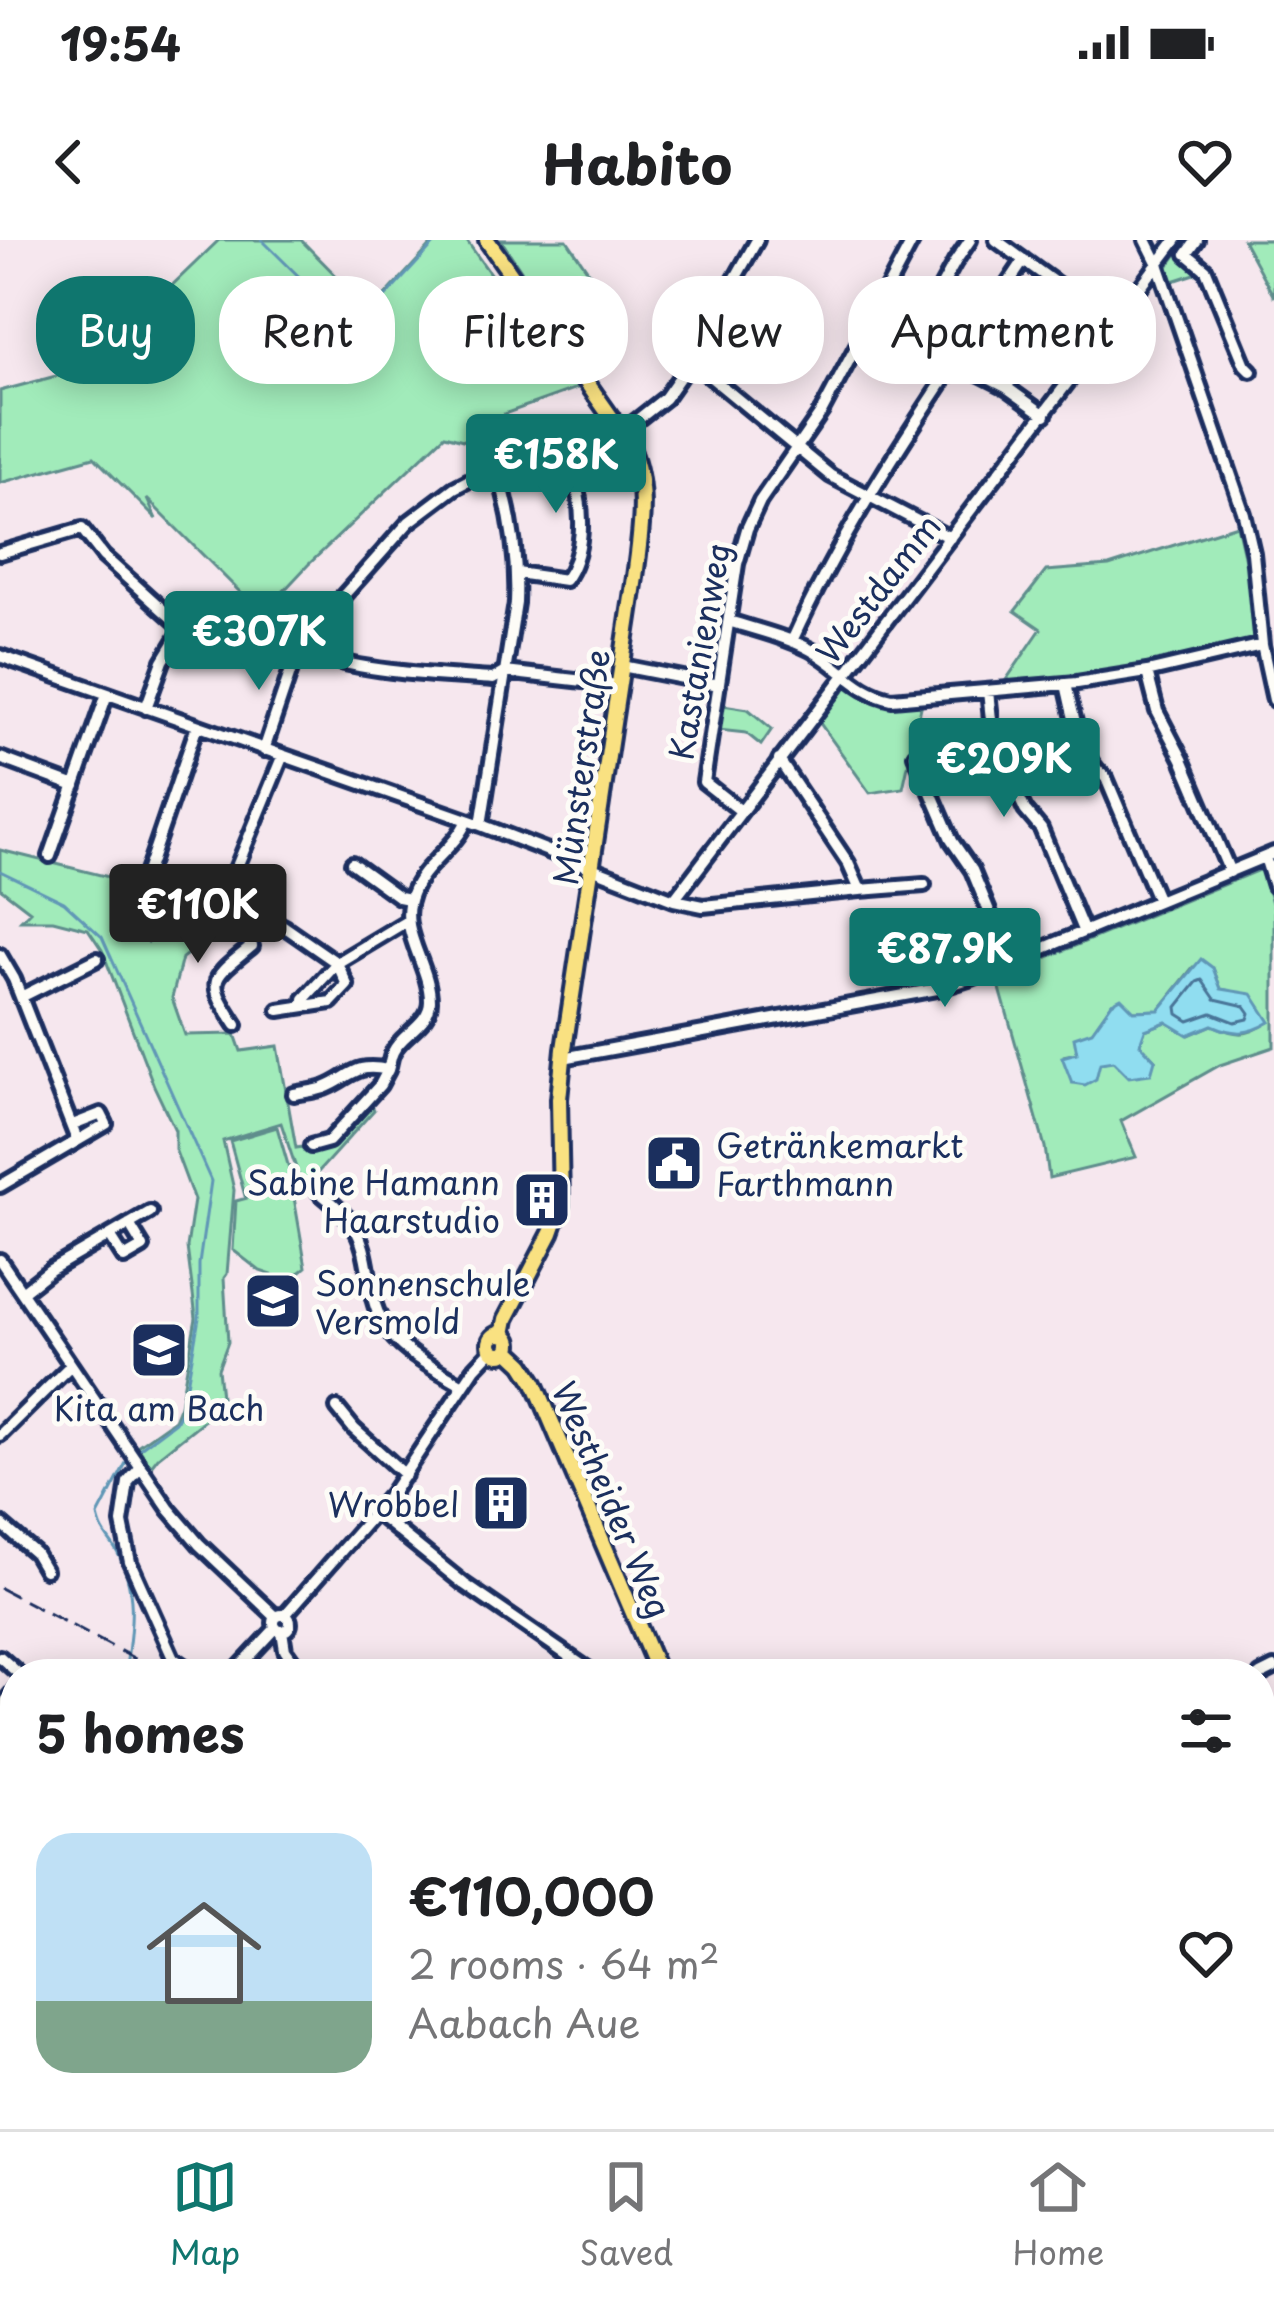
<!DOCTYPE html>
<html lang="en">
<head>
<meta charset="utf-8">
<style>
  :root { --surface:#fff; --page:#f2f2f2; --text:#202124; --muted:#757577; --line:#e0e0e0; --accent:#0f766e }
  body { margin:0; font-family:"Playpen Sans",sans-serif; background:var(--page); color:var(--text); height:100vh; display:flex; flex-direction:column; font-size:45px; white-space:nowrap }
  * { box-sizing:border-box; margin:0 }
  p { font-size:39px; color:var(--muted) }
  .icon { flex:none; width:66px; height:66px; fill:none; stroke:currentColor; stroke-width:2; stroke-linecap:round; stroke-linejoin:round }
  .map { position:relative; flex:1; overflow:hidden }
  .drawer { position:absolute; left:0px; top:1419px; width:1275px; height:471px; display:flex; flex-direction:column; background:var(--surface); border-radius:48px 48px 0 0; box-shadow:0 6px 30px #0003 }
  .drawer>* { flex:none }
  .banner { position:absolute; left:36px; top:36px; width:1203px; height:108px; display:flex; gap:24px }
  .price { position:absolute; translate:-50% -102px; padding:0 27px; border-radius:12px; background:var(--accent); color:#fff; font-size:39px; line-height:78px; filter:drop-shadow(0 3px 6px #0008) }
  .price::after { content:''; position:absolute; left:50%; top:72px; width:36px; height:27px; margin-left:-18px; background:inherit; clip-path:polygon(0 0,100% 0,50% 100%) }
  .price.on { background:#222; color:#fff }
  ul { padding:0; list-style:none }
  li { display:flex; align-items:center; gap:36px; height:300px; padding:0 36px }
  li+li { border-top:3px solid var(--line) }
  li span { display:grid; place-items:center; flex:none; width:336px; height:240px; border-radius:36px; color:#555 }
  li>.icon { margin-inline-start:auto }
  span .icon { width:144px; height:144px; fill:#fffc; stroke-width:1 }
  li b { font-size:51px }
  h2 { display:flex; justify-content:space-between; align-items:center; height:144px; padding:0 36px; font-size:51px }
  .pill { padding:0 42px; border-radius:48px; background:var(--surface); box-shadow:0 6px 30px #0003; font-size:42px; line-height:108px }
  .pill.on { background:var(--accent); color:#fff }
  .status { display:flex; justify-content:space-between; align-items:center; height:84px; padding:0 60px; background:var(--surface); direction:ltr }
  .status svg { height:33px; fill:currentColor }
  header { display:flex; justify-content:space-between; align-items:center; height:156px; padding:0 36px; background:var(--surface); font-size:54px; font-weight:700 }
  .dock { display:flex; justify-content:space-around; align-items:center; height:168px; border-top:3px solid var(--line); background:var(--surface); font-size:33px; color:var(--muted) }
  .dock a { display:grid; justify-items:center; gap:6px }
  .dock .on { color:var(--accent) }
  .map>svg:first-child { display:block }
</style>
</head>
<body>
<div class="status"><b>19:54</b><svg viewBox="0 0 49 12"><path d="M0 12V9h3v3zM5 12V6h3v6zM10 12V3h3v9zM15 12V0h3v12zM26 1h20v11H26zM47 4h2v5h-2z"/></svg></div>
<header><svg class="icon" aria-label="back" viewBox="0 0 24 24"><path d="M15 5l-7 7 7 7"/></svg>Habito<svg class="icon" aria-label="heart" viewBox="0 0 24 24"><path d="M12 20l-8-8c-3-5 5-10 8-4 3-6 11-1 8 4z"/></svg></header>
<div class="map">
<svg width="1274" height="1889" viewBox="0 0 1274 1889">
  <rect width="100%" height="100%" fill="#f6e7ee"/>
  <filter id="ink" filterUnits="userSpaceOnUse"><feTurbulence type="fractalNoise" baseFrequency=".00833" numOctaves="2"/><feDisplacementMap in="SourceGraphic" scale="24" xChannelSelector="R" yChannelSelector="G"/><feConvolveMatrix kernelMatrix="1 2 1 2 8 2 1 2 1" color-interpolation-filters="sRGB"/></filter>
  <g filter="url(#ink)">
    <!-- green -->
    <path fill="#a1ebba" stroke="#5e8d8c" stroke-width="3" fill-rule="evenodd" d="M219,0H301L371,71L436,0H466L541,105L577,148L504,174L505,179L470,202L445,195L308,325L262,374L147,259L156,279L94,217L0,243V151L101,124V114Z
      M501,0H567L607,59L563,94Z
      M1187,0H1193L1182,15L1201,32L1170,42L1166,29Z
      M1243,0H1274V57Z
      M1237,285C1245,322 1257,362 1253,399C1172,424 1088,435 1004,443L1041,389L1015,371L1046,331L1109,326Z
      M850,445L878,461L923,458L903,548L870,553L817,479L841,448Z
      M723,465L748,469L772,489L761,505L746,493L718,490Z
      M0,610L137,644L123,680L148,702L180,656L235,667L220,689L182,718L172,758L185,795L235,794L241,811L278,806L296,908L330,903L370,861L374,870L311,940L301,943L281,883L223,901L234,950L227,1034L224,1038L228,1102L218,1129L222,1166L158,1217L151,1226L137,1206L174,1180L180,1165L196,1078L187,1007L194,960L175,909V890L154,846L102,710L88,689L53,680H21L30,671L0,648Z
      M1261,629L1274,669V807L1220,825L1121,881L1136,917L1049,938L1045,907L997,738ZM1193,727L1213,728L1221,749L1235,752L1269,782C1246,797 1237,796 1212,785L1189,795L1166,782L1145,790L1140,804L1155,820L1129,836L1114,820L1099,823L1063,816L1077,813L1112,763L1134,771L1159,770Z
      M277,887L293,942L245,956L230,901Z
      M292,946L306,1027L289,1041L260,1031L233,1010L236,961Z
      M1274,1704V1837L1260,1836V1706Z
      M122,1875H164L154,1889H111Z
      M1218,1875H1260L1274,1879V1889H1217Z"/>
    <!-- water -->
    <path fill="#90ddf0" stroke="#6197b6" stroke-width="3" d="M1201,719L1213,728L1221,749L1252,754L1270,782C1248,795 1235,795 1212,785L1188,795L1166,782L1145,790L1140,804L1155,820L1151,834L1129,837L1113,821L1100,823L1096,839L1085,845L1072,843L1062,817L1077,813L1074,797L1092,791L1112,763L1121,758L1134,771L1159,770Z"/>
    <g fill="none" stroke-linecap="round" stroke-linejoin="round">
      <!-- shore -->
      <path stroke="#4a7598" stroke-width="3" d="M1202,740L1215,759L1245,766L1250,773L1248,779L1235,782L1212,773L1189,781L1178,774L1177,767L1197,742Z"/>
      <!-- stream -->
      <path stroke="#6197b6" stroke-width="3" d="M262,0L354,91L438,0
        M0,631L64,662L102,697L211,941L199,1024V1078L183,1167L175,1182L135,1212
        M125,1434C131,1391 139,1350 116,1310C107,1295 103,1296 98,1276L128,1219
        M1260,1445L1274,1437
        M124,1889L140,1875"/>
      <!-- minor casing -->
      <g stroke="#1b2f5e" stroke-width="20">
        <path id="minor" d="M996,0L1113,85
          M1146,0L1158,24L1244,274L1253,313L1262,405L1274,460
          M1197,0L1187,14L1206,30L1245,125L1251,131
          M870,78L1006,147L1045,175
          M913,99L955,22L970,0
          M690,120L831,236L950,298
          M1006,147L1073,57
          M622,192L665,158L679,138L757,0
          M0,313L82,289L103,316L183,388L163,421L146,468
          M260,381C277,394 295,408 316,415C369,433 437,435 493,439L505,432L619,445
          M729,381C756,390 785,396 811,410C842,427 856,452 892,459L1077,443L1147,432L1262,405
          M792,401C853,267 942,143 1024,20
          M0,416L481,585L674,660L1176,0
          M622,426L719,445
          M1147,432L1157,471L1182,519L1230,632
          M1066,444C1073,474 1080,519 1106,538L1158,661
          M988,451L992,489L1013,544L1025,570L1041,589L1083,690
          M264,510L303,394L336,364L409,282L454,248L496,226L557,199C564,214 573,229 576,245C584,275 584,314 565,340L517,333
          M915,515L952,601L972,630L1010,722
          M0,518L75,546
          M741,571L704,542L737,324L747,289L760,261L822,171L913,0
          M481,585L516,363C518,315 511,271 496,226
          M50,616L107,454
          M1265,617L1274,646
          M352,623L399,657L409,659
          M146,635L197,486
          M860,650L924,645
          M225,655L285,687L337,723L407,681
          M674,660L703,666L860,650L848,623L779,520
          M222,663L283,515
          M0,715L14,739L77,900
          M21,757L97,719
          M279,770L331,762L347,745L337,723L304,759V766
          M236,785C205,738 211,740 252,706L239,691L249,668
          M563,818L937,749L972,738L1274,613
          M294,854C304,852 315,851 324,848C351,838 353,822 388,830C390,824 390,818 393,812C401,794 430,784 430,761C430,724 397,691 412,654C423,624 455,609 467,580
          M311,906L329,901L380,845L388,830
          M0,946L106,884L101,874L73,885
          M319,952C331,962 344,972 353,985C372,1013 365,1053 383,1083C400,1113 435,1128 463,1145
          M110,996L124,1018L143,1007L129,984
          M0,1020L169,1269L199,1304L276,1377
          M22,1052L50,1030L150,972
          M337,1168L354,1189L405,1235
          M0,1195L71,1125
          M140,1228L128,1242L122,1283L130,1322L173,1418L196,1434
          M375,1272L464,1344L595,1434
          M0,1283L35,1313L45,1330
          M274 1383a8 8 0 1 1 16 0a8 8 0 1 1-16 0Z
          M285,1375L391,1254L475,1128L492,1110
          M282,1391L285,1410L302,1434
          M0,1417L19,1434
          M233,1434L276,1388
          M1260,1435L1274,1428
          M0,1468L15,1450
          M0,1682L15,1665
          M0,1768L15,1781
          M1260,1872L1274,1875
          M720,1875L728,1889
          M381,1889L383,1884
          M489,1889L497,1875
          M997,1889L1031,1875"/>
      </g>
      <!-- major casing -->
      <g stroke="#1b2f5e" stroke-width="22">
        <path id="major" d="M487,0L627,200C650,243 641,291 635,337L564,809L559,859L561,965L551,993L506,1079L503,1094
          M490 1104a10 10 0 1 1 20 0a10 10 0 1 1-20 0Z
          M508,1110L523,1124L535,1143L659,1434
          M654,1889L660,1875"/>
      </g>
      <!-- minor -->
      <use href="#minor" stroke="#fdfcf7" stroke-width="10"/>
      <!-- major -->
      <use href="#major" stroke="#f9e181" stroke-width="14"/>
      <!-- rail -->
      <path stroke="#1b2f5e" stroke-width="3" stroke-dasharray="18 9" stroke-linecap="butt" d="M0,1348L164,1434
        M1005,1875L1031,1889"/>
    </g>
  </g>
  <!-- icons -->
  <defs>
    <g id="civic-square" transform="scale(3)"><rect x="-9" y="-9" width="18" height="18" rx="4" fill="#1b2f5e" stroke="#fdfcf7"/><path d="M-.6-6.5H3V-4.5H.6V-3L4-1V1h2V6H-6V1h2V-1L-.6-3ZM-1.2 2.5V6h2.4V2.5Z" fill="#fff"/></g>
    <g id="building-square" transform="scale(3)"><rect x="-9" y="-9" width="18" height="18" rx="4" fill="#1b2f5e" stroke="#fdfcf7"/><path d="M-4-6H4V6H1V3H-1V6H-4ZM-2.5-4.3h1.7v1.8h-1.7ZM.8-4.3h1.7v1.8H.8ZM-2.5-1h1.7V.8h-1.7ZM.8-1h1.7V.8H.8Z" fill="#fff"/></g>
    <g id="school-square" transform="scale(3)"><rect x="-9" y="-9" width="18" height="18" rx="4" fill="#1b2f5e" stroke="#fdfcf7"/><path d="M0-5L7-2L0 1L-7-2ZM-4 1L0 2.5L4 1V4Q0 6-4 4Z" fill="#fff"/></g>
  </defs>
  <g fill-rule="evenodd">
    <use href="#civic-square" x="674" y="923"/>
    <use href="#building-square" x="542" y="960"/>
    <use href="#school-square" x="273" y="1061"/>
    <use href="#school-square" x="159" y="1110"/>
    <use href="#building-square" x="501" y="1263"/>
  </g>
  <g text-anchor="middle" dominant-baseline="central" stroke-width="10" stroke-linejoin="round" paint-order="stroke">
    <!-- street labels -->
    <g font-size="33" fill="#1b2f5e" stroke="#fdfcf7">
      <text transform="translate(877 348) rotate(-52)">Westdamm</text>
      <text transform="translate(698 411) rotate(-80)">Kastanienweg</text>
      <text transform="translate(580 527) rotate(-82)">Münsterstraße</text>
      <text transform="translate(613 1259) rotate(67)">Westheider Weg</text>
    </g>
    <!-- poi labels -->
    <g font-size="33" fill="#1b2f5e" stroke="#fdfcf7" text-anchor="start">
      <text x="716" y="904">Getränkemarkt<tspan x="716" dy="38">Farthmann</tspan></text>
      <text x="500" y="941" text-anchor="end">Sabine Hamann<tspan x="500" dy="38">Haarstudio</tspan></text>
      <text x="315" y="1042">Sonnenschule<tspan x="315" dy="38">Versmold</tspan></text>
      <text x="159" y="1167" text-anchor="middle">Kita am Bach</text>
      <text x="459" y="1263" text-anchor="end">Wrobbel</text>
    </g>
  </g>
</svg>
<b class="price" style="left:556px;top:276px">€158K</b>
<b class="price" style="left:259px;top:453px">€307K</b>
<b class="price" style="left:1004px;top:580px">€209K</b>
<b class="price on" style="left:198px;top:726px">€110K</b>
<b class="price" style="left:945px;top:770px">€87.9K</b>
<div class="banner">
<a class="pill on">Buy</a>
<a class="pill">Rent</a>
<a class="pill">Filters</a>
<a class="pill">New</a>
<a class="pill">Apartment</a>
</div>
<section class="drawer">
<h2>5 homes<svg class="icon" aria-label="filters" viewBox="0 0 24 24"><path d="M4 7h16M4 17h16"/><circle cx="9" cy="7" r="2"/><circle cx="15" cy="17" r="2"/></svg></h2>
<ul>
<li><span style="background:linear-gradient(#bfe0f5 70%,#7fa58c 0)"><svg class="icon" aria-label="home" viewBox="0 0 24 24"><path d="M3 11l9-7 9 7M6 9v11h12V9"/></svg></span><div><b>€110,000</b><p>2 rooms · 64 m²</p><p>Aabach Aue</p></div><svg class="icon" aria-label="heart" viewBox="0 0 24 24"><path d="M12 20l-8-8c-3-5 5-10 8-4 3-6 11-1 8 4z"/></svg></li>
</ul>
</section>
</div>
<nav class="dock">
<a class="on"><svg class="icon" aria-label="map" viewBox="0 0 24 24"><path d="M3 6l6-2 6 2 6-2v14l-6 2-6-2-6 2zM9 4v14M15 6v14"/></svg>Map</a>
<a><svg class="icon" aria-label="saved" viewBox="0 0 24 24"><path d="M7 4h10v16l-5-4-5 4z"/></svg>Saved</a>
<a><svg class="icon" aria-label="home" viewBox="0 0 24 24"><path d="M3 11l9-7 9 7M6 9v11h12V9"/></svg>Home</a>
</nav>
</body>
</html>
